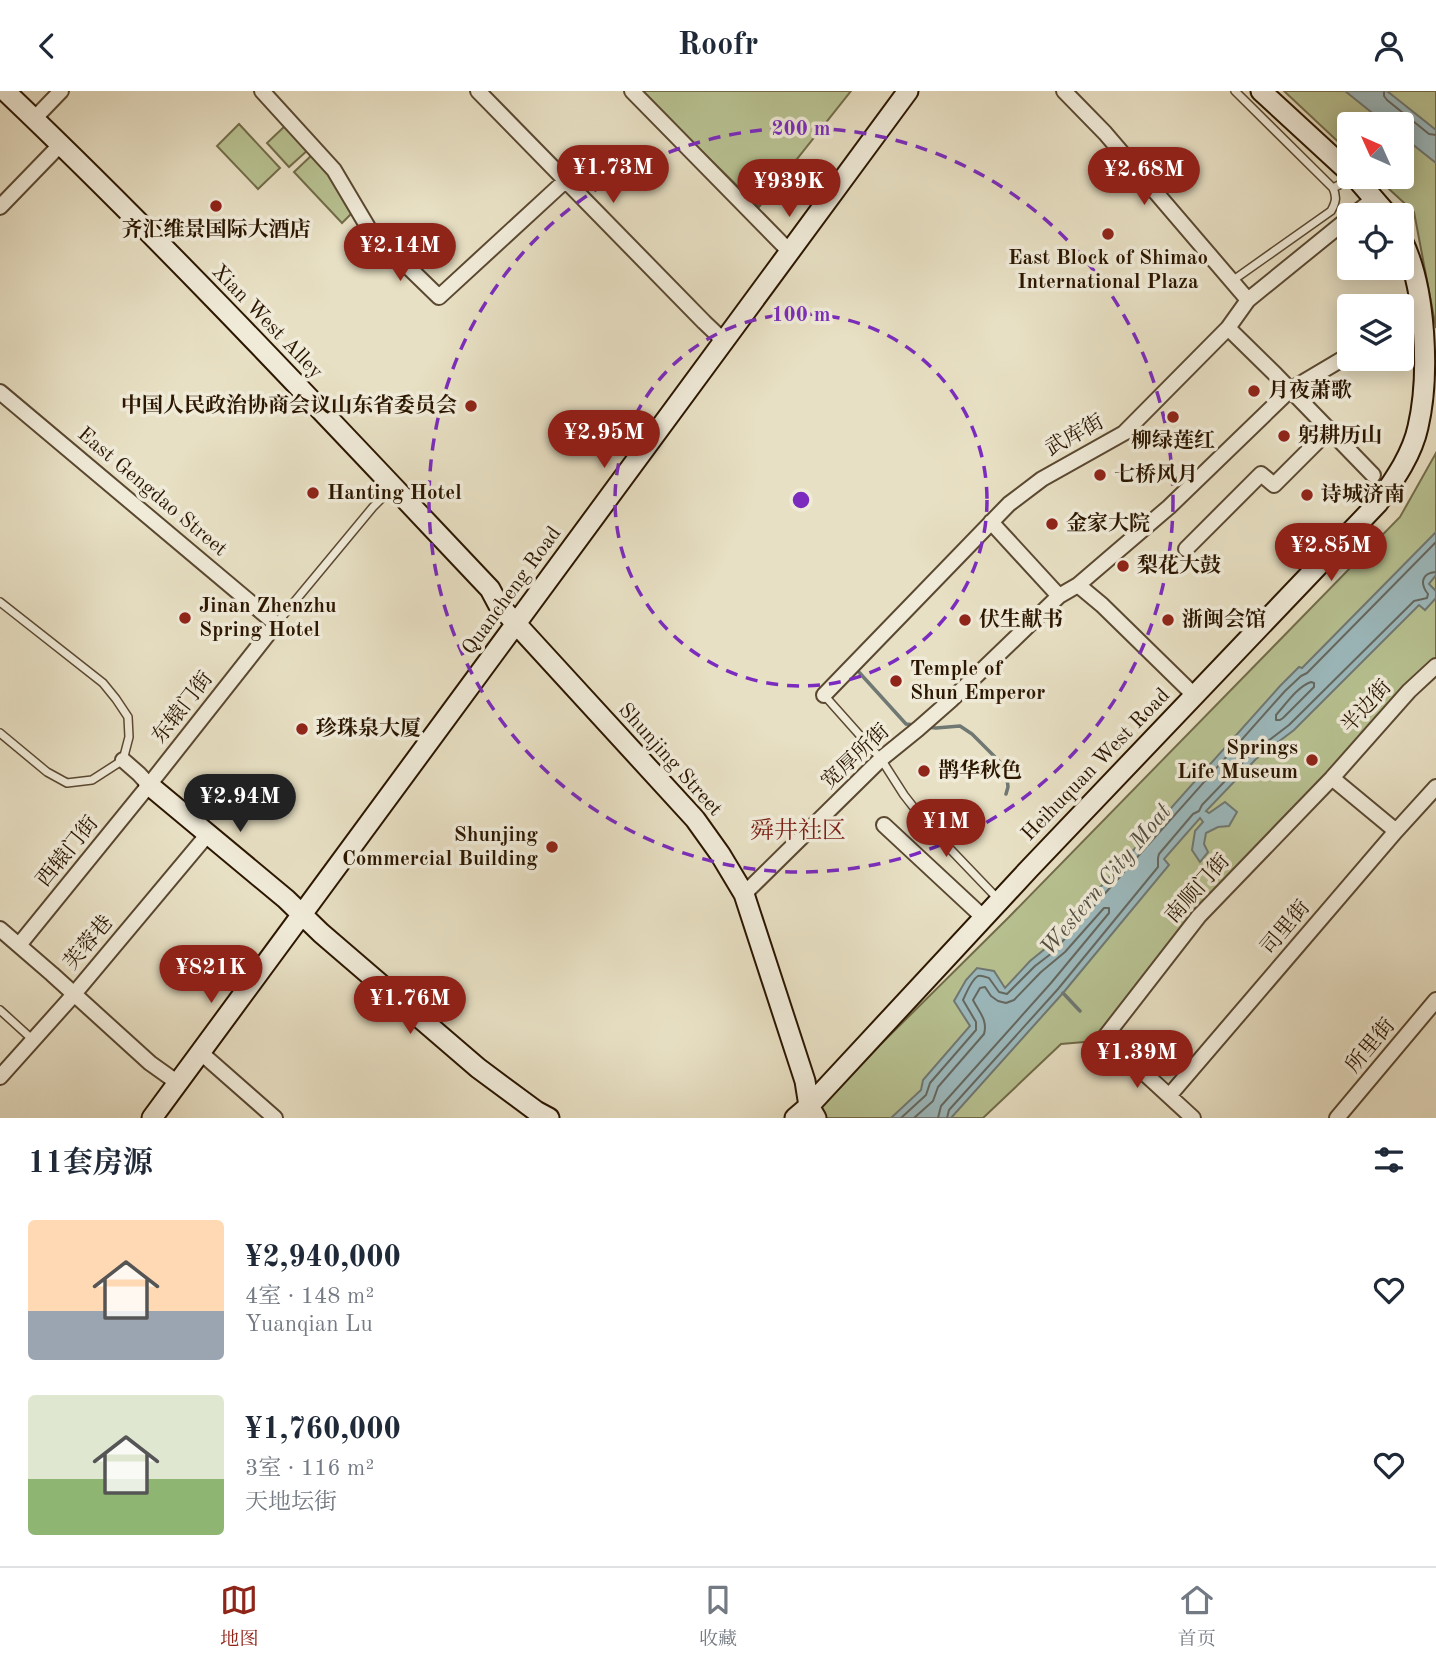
<!DOCTYPE html>
<html lang="zh">
<head>
<meta charset="utf-8">
<style>
  :root { --surface:#fff; --page:#f2f2f3; --text:#1f2937; --muted:#747a83; --line:#e0e1e3; --accent:#8f2418 }
  body { margin:0; font-family:"Old Standard TT","Noto Serif SC",serif; background:var(--page); color:var(--text); height:100vh; display:flex; flex-direction:column; font-size:26px; white-space:nowrap }
  * { box-sizing:border-box; margin:0 }
  p { font-size:23px; color:var(--muted) }
  .icon { flex:none; width:38px; height:38px; fill:none; stroke:currentColor; stroke-width:2; stroke-linecap:round; stroke-linejoin:round }
  .map { position:relative; height:1027px; overflow:hidden }
  .side { display:flex; flex-direction:column; background:var(--surface); flex:1 }
  .side>* { flex:none }
  .needle { width:46px; rotate:315deg }
  .fabs { position:absolute; left:1337px; top:21px; display:grid; gap:14px }
  .fabs a { display:grid; place-items:center; width:77px; height:77px; border-radius:7px; background:var(--surface); box-shadow:0 4px 18px #0003; font-size:35px }
  .price { position:absolute; translate:-50% -60px; padding:0 16px; border-radius:24px; background:var(--accent); color:#fff; font-size:23px; line-height:46px; filter:drop-shadow(0 2px 4px #0008) }
  .price::after { content:''; position:absolute; left:50%; top:42px; width:21px; height:16px; margin-left:-10px; background:inherit; clip-path:polygon(0 0,100% 0,50% 100%) }
  .price.selected { background:#222; color:#fff }
  ul { padding:0; list-style:none }
  li { display:flex; align-items:center; gap:21px; height:175px; padding:0 28px }
  li span { display:grid; place-items:center; flex:none; width:196px; height:140px; border-radius:7px; color:#555 }
  li>.icon { margin-inline-start:auto }
  span .icon { width:84px; height:84px; fill:#fffc; stroke-width:1 }
  li b { font-size:30px }
  h2 { display:flex; justify-content:space-between; align-items:center; height:84px; padding:0 28px; font-size:30px }
  header { display:flex; justify-content:space-between; align-items:center; height:91px; padding:0 28px; background:var(--surface); font-size:32px; font-weight:700 }
  .menu { display:flex; justify-content:space-around; align-items:center; height:98px; border-top:2px solid var(--line); background:var(--surface); font-size:19px; color:var(--muted) }
  .menu a { display:grid; justify-items:center; gap:4px }
  .menu .selected { color:var(--accent) }
  .map>svg:first-child { display:block }
</style>
</head>
<body>
<header><svg class="icon" aria-label="back" viewBox="0 0 24 24"><path d="M15 5l-7 7 7 7"/></svg>Roofr<svg class="icon" aria-label="person" viewBox="0 0 24 24"><circle cx="12" cy="8" r="4"/><path d="M4 21q1-7 8-7t8 7"/></svg></header>
<div class="map">
<svg width="1436" height="1027" viewBox="0 0 1436 1027">
  <rect width="100%" height="100%" fill="#e8e0c4"/>
  <filter id="stains"><feTurbulence type="fractalNoise" baseFrequency=".00286" numOctaves="4"/><feColorMatrix values="0 0 0 0 .2 0 0 0 0 .09 0 0 0 0 .02 0 0 0 .5 -.17"/></filter>
  <radialGradient id="worn" r=".72"><stop offset=".6" stop-color="#630" stop-opacity="0"/><stop offset="1" stop-color="#630" stop-opacity=".3"/></radialGradient>
  <!-- green -->
  <path fill="#b8c292" stroke="#726c49" stroke-width="2" d="M640,0H851L759,116Z
    M1284,0H1436V237L1414,121L1376,86H1402V33H1349V61Z
    M239,33L280,77L258,98L217,55Z
    M286,34L309,58L289,76L267,52Z
    M314,62L331,82L352,122L342,132L294,81Z
    M1436,362V570L1197,821L1096,950L1061,953L983,1027H811L882,952L1009,826L1400,426Z"/>
  <!-- water -->
  <path fill="#9cbabf" stroke="#6f7873" stroke-width="2" d="M1345,0H1387L1436,39V72L1402,45V33H1386Z
    M1436,441V484L1429,493L1436,500V507L1425,519L1419,514L1294,639L1256,668L1206,720L1209,722L1225,711L1237,721L1229,735L1218,736L1206,742L1204,753L1208,761L1200,771L1192,759L1195,740L1203,731L1200,727L1164,768L1169,774L1063,902L951,1027H891L921,999L923,989L970,935L954,910L966,889L977,877L994,880L1005,897L1030,870L1046,857L1280,595L1299,576L1302,577Z"/>
  <g fill="none" stroke-linecap="round" stroke-linejoin="round">
    <!-- shore -->
    <path stroke="#646860" stroke-width="2" d="M1384,0V5L1387,9L1429,43L1436,44
      M1311,591L1314,592V596L1283,627L1280,629H1276V624C1286,613 1297,596 1311,591Z
      M901,1027L926,1004L930,992L976,939V931L963,909C966,903 971,889 978,885C981,884 986,886 989,887L999,901L1007,903L1035,875L1052,862L1285,600L1301,585L1307,582L1436,451
      M914,1027L933,1010L938,996L984,943C988,929 979,921 973,909L980,897L985,896L991,905L998,910L1006,912L1014,909L1041,881L1065,861L1104,817H1109V822L1051,892L941,1015L938,1027
      M947,1027L949,1019L1058,898L1158,776V767L1159,763L1193,723L1199,720L1202,714L1251,663L1289,634L1414,510L1427,507L1428,503C1420,493 1421,482 1436,481"/>
    <!-- stream -->
    <path stroke="#6f7873" stroke-width="3.5" d="M857,579L906,633L915,634
      M926,636L936,637L960,635L972,643L1006,677L1008,696L1006,703
      M1063,902L1080,920"/>
    <!-- lane casing -->
    <g stroke="#5a4831" stroke-width="10">
      <path id="lane" d="M1235,0L1333,97L1353,87
        M1232,190L1331,120C1336,111 1337,106 1333,97
        M0,511L103,592L116,608L128,626L129,646L123,669L92,689L67,692L47,681L0,642
        M276,533L373,416L393,396
        M824,604L881,668L904,704L929,736L998,808
        M0,919L33,949"/>
    </g>
    <!-- street casing -->
    <g stroke="#5a4831" stroke-width="18">
      <path id="street" d="M262,0L334,79L369,138L439,206L565,90
        M478,0L704,231L724,250
        M632,0L790,161
        M1064,0L1105,42L1248,209
        M34,28L61,0
        M0,116L60,54
        M1353,124L1375,107
        M1228,237L1276,284L1373,384
        M1402,244H1405
        M0,301L276,533L149,694L19,854
        M991,431L1059,505
        M1186,458L1261,383L1274,394L1330,338
        M1078,494L1169,416L1290,299L1349,264
        M824,604L1009,413L1042,388L1124,342L1228,237L1248,209L1349,127
        M123,669L139,683L149,694
        M1332,687L1396,740
        M884,734L984,827
        M744,803L881,668L918,638L951,609L1059,505L1078,494L1102,514L1195,605
        M0,838L52,883L150,972L178,992
        M200,961L275,1027
        M0,986L69,909L208,743
        M1169,1005L1396,740L1436,696
        M1193,1027L1105,946L1199,825L1332,687L1409,600L1436,575
        M1337,1027L1436,909"/>
    </g>
    <!-- secondary casing -->
    <g stroke="#2b1600" stroke-width="23">
      <path id="secondary" d="M5,0C173,160 331,330 490,498L498,513L695,728L720,763L744,803L805,990L809,1015L816,1027
        M1261,0L1349,81
        M1355,86L1388,124
        M149,694L286,808L321,842L478,977L536,1020L549,1027
        M152,1027L908,0
        M795,1027L809,1015L1029,778L1378,412C1394,389 1412,364 1418,336C1430,284 1426,197 1402,149"/>
    </g>
    <!-- lane -->
    <use href="#lane" stroke="#f0ebd9" stroke-width="7"/>
    <!-- street -->
    <use href="#street" stroke="#f0ebd9" stroke-width="14"/>
    <!-- secondary -->
    <use href="#secondary" stroke="#f0ebd9" stroke-width="19"/>
  </g>
  <!-- distance rings -->
  <g fill="none" stroke="#7b2cbf" stroke-width="3.5" stroke-dasharray="12 9">
    <circle cx="801" cy="409" r="186"/>
    <circle cx="801" cy="409" r="372"/>
  </g>
  <!-- markers -->
  <g fill="#8f2418" stroke="#f0ebd9" stroke-width="2.5">
    <circle cx="216" cy="115" r="7"/>
    <circle cx="1108" cy="143" r="7"/>
    <circle cx="1254" cy="300" r="7"/>
    <circle cx="471" cy="315" r="7"/>
    <circle cx="1173" cy="326" r="7"/>
    <circle cx="1284" cy="345" r="7"/>
    <circle cx="1100" cy="384" r="7"/>
    <circle cx="313" cy="402" r="7"/>
    <circle cx="1307" cy="404" r="7"/>
    <circle cx="1052" cy="433" r="7"/>
    <circle cx="1123" cy="475" r="7"/>
    <circle cx="185" cy="527" r="7"/>
    <circle cx="965" cy="529" r="7"/>
    <circle cx="1168" cy="529" r="7"/>
    <circle cx="896" cy="590" r="7"/>
    <circle cx="302" cy="638" r="7"/>
    <circle cx="1312" cy="669" r="7"/>
    <circle cx="924" cy="680" r="7"/>
    <circle cx="552" cy="756" r="7"/>
  </g>
  <g text-anchor="middle" dominant-baseline="central" stroke-width="7" stroke-linejoin="round" paint-order="stroke">
    <!-- poi labels -->
    <g font-size="21" font-weight="bold" fill="#2b1600" stroke="#f0ebd9" text-anchor="start">
      <text x="216" y="139" text-anchor="middle">齐汇维景国际大酒店</text>
      <text x="1108" y="167" text-anchor="middle">East Block of Shimao<tspan x="1108" dy="24">International Plaza</tspan></text>
      <text x="1268" y="300">月夜萧歌</text>
      <text x="457" y="315" text-anchor="end">中国人民政治协商会议山东省委员会</text>
      <text x="1298" y="345">躬耕历山</text>
      <text x="1173" y="350" text-anchor="middle">柳绿莲红</text>
      <text x="1114" y="384">七桥风月</text>
      <text x="327" y="402">Hanting Hotel</text>
      <text x="1321" y="404">诗城济南</text>
      <text x="1066" y="433">金家大院</text>
      <text x="1137" y="475">梨花大鼓</text>
      <text x="199" y="515">Jinan Zhenzhu<tspan x="199" dy="24">Spring Hotel</tspan></text>
      <text x="979" y="529">伏生献书</text>
      <text x="1182" y="529">浙闽会馆</text>
      <text x="910" y="578">Temple of<tspan x="910" dy="24">Shun Emperor</tspan></text>
      <text x="316" y="638">珍珠泉大厦</text>
      <text x="1298" y="657" text-anchor="end">Springs<tspan x="1298" dy="24">Life Museum</tspan></text>
      <text x="938" y="680">鹊华秋色</text>
      <text x="538" y="744" text-anchor="end">Shunjing<tspan x="538" dy="24">Commercial Building</tspan></text>
    </g>
    <!-- street labels -->
    <g font-size="21" fill="#2b1600" stroke="#f0ebd9">
      <text transform="translate(267 231) rotate(46)">Xian West Alley</text>
      <text transform="translate(1075 345) rotate(-29)">武库街</text>
      <text transform="translate(152 401) rotate(40)">East Gengdao Street</text>
      <text transform="translate(512 500) rotate(-54)">Quancheng Road</text>
      <text transform="translate(1367 616) rotate(-48)">半边街</text>
      <text transform="translate(183 617) rotate(-52)">东辕门街</text>
      <text transform="translate(856 666) rotate(-43)">宽厚所街</text>
      <text transform="translate(670 669) rotate(48)">Shunjing Street</text>
      <text transform="translate(1096 674) rotate(-46)">Heihuquan West Road</text>
      <text transform="translate(68 761) rotate(-51)">西辕门街</text>
      <text transform="translate(1198 798) rotate(-48)">南顺门街</text>
      <text transform="translate(1286 837) rotate(-50)">司里街</text>
      <text transform="translate(89 852) rotate(-50)">芙蓉巷</text>
      <text transform="translate(1371 955) rotate(-50)">所里街</text>
    </g>
    <!-- water labels -->
    <g font-size="23" font-style="italic" fill="#534f43" stroke="#f0ebd9">
      <text transform="translate(1106 789) rotate(-50)">Western City Moat</text>
    </g>
    <!-- quarter labels -->
    <g font-size="24" fill="#7a1f14" stroke="#f0ebd9">
      <text x="798" y="741">舜井社区</text>
    </g>
  </g>
  <circle cx="801" cy="409" r="10" fill="#7b2cbf" stroke="#f0ebd9" stroke-width="3.5"/>
  <g font-size="21" text-anchor="middle" font-weight="bold" fill="#7b2cbf" stroke="#f0ebd9" stroke-width="7" stroke-linejoin="round" paint-order="stroke">
    <text x="801" y="44">200 m</text>
    <text x="801" y="230">100 m</text>
  </g>
  <rect width="100%" height="100%" filter="url(#stains)"/>
  <rect width="100%" height="100%" fill="url(#worn)"/>
</svg>
<div class="fabs">
<a><svg class="needle" viewBox="-14 -14 28 28"><path d="M0-13l5 13h-10z" fill="#e53935"/><path d="M0 13l5-13h-10z" fill="#747a83"/></svg></a>
<a><svg class="icon" aria-label="locate" viewBox="0 0 24 24"><circle cx="12" cy="12" r="6"/><path d="M12 2v4M12 18v4M2 12h4M18 12h4"/></svg></a>
<a><svg class="icon" aria-label="layers" viewBox="0 0 24 24"><path d="M12 4l9 5-9 5-9-5zM3 14l9 5 9-5"/></svg></a>
</div>
<b class="price" style="left:613px;top:114px">¥1.73M</b>
<b class="price" style="left:1144px;top:116px">¥2.68M</b>
<b class="price" style="left:789px;top:128px">¥939K</b>
<b class="price" style="left:400px;top:192px">¥2.14M</b>
<b class="price" style="left:604px;top:379px">¥2.95M</b>
<b class="price" style="left:1331px;top:492px">¥2.85M</b>
<b class="price selected" style="left:240px;top:743px">¥2.94M</b>
<b class="price" style="left:946px;top:768px">¥1M</b>
<b class="price" style="left:211px;top:914px">¥821K</b>
<b class="price" style="left:410px;top:945px">¥1.76M</b>
<b class="price" style="left:1137px;top:999px">¥1.39M</b>
</div>
<section class="side">
<h2>11套房源<svg class="icon" aria-label="filters" viewBox="0 0 24 24"><path d="M4 7h16M4 17h16"/><circle cx="9" cy="7" r="2"/><circle cx="15" cy="17" r="2"/></svg></h2>
<ul>
<li><span style="background:linear-gradient(#ffd9b3 65%,#9aa5b1 0)"><svg class="icon" aria-label="home" viewBox="0 0 24 24"><path d="M3 11l9-7 9 7M6 9v11h12V9"/></svg></span><div><b>¥2,940,000</b><p>4室 · 148 m²</p><p>Yuanqian Lu</p></div><svg class="icon" aria-label="heart" viewBox="0 0 24 24"><path d="M12 20l-8-8c-3-5 5-10 8-4 3-6 11-1 8 4z"/></svg></li>
<li><span style="background:linear-gradient(#dfe7d0 60%,#8fb573 0)"><svg class="icon" aria-label="home" viewBox="0 0 24 24"><path d="M3 11l9-7 9 7M6 9v11h12V9"/></svg></span><div><b>¥1,760,000</b><p>3室 · 116 m²</p><p>天地坛街</p></div><svg class="icon" aria-label="heart" viewBox="0 0 24 24"><path d="M12 20l-8-8c-3-5 5-10 8-4 3-6 11-1 8 4z"/></svg></li>
</ul>
</section>
<nav class="menu">
<a class="selected"><svg class="icon" aria-label="map" viewBox="0 0 24 24"><path d="M3 6l6-2 6 2 6-2v14l-6 2-6-2-6 2zM9 4v14M15 6v14"/></svg>地图</a>
<a><svg class="icon" aria-label="saved" viewBox="0 0 24 24"><path d="M7 4h10v16l-5-4-5 4z"/></svg>收藏</a>
<a><svg class="icon" aria-label="home" viewBox="0 0 24 24"><path d="M3 11l9-7 9 7M6 9v11h12V9"/></svg>首页</a>
</nav>
</body>
</html>
